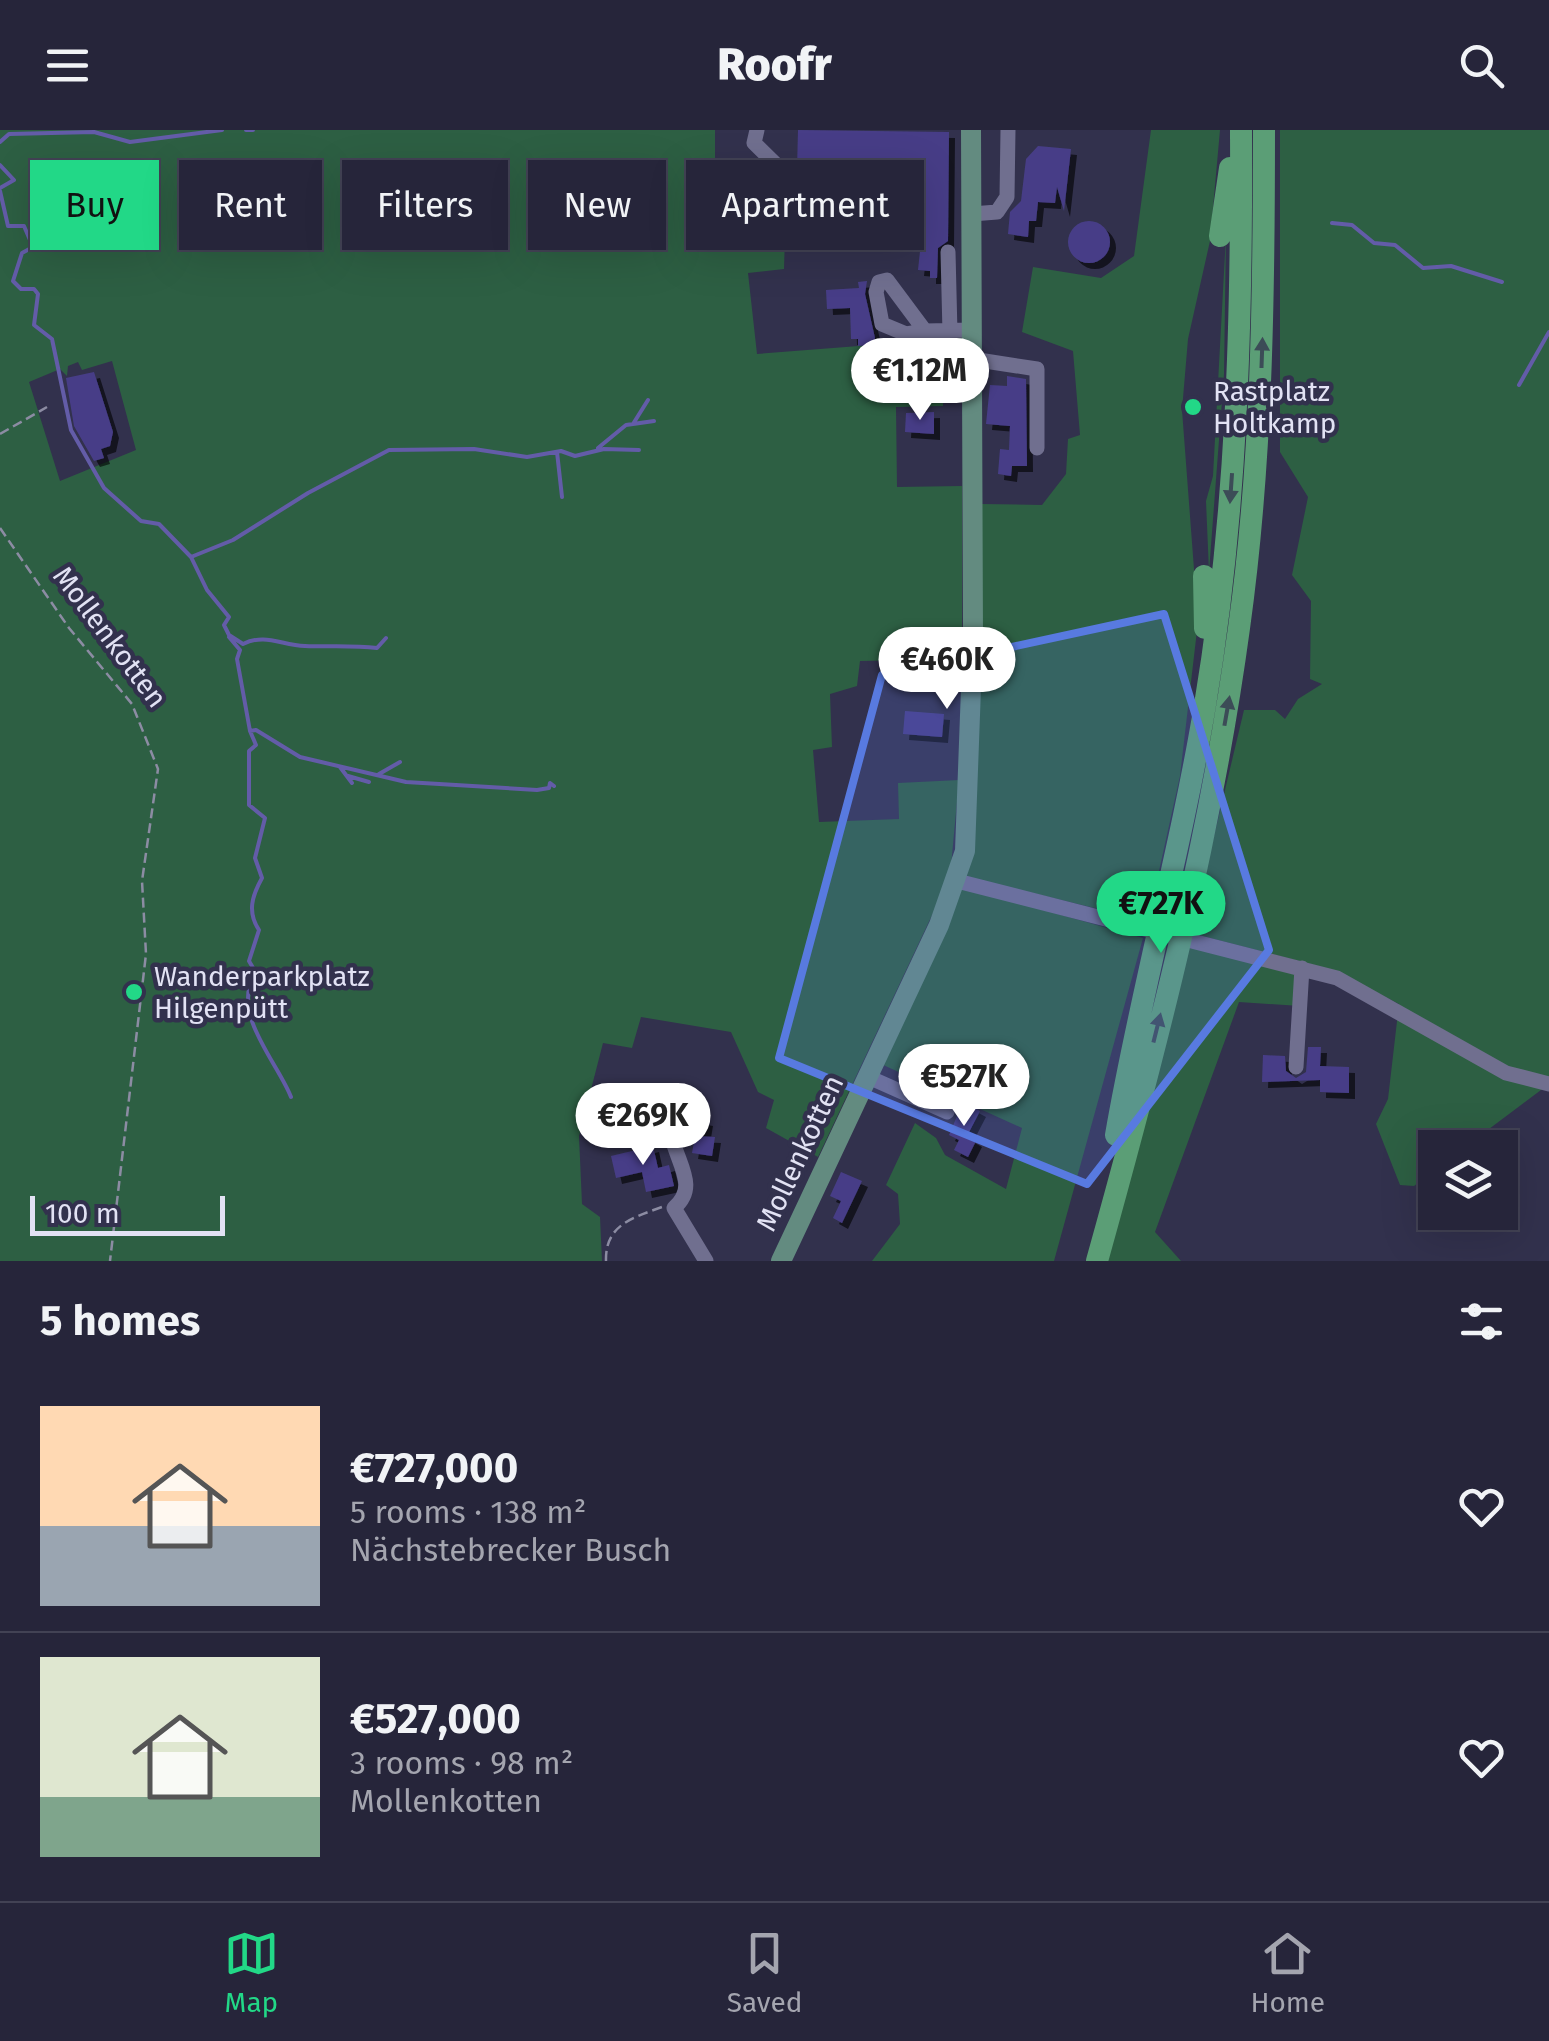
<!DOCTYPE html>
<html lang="en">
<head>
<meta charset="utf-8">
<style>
  :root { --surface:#26253a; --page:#323145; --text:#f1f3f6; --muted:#a4a5af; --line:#424254; --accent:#22d887 }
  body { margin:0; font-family:"Fira Sans",sans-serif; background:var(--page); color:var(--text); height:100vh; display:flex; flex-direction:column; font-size:38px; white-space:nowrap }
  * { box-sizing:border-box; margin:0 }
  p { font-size:32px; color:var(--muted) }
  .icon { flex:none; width:55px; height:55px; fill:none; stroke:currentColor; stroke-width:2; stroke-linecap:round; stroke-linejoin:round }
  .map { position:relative; height:1131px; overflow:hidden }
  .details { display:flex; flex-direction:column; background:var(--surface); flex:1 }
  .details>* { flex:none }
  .banner { position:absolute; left:30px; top:30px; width:1000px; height:90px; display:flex; gap:20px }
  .buttons { position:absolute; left:1418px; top:1000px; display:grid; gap:20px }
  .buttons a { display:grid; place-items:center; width:100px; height:100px; border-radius:0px; background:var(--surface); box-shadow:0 10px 40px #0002,0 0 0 2px var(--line); font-size:50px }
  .scale { position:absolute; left:30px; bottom:25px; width:195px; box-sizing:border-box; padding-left:10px; border:5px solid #e2e2f4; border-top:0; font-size:28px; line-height:35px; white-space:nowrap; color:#e2e2f4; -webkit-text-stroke:8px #32314d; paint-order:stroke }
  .price { position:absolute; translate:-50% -85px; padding:0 22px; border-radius:35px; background:#fff; color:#222; font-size:32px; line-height:65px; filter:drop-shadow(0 2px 5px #0008) }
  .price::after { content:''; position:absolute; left:50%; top:60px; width:30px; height:22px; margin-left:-15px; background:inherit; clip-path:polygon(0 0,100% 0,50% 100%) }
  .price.selected { background:var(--accent); color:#111 }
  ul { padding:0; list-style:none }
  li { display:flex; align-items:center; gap:30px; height:250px; padding:0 40px }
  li+li { border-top:2px solid var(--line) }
  li span { display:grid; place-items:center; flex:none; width:280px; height:200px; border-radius:0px; color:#555 }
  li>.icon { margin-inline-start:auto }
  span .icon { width:120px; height:120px; fill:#fffc; stroke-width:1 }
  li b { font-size:42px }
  h2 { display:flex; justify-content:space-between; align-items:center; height:120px; padding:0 40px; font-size:42px }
  .tag { padding:0 35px; border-radius:0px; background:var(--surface); box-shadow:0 10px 40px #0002,0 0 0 2px var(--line); font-size:35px; line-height:90px }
  .tag.selected { background:var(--accent); color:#111 }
  header { display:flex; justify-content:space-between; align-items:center; height:130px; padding:0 40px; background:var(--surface); font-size:45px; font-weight:800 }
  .dock { display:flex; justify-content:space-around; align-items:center; height:140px; border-top:2px solid var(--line); background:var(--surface); font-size:28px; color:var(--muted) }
  .dock a { display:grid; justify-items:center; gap:5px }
  .dock .selected { color:var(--accent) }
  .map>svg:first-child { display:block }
</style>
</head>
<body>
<header><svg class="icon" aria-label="menu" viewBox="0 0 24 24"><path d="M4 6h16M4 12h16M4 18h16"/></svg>Roofr<svg class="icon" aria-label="search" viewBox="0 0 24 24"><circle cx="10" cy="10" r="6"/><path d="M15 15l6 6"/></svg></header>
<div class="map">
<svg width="1549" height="1131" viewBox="0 0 1549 1131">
  <defs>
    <filter id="shadow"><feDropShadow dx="6" dy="6" stdDeviation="0" flood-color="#0009"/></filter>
  </defs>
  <rect width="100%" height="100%" fill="#32314d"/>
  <!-- green -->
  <path fill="#2d5f43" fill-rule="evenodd" d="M0,0H715V54L786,70L784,139L748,143L757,224L962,208L944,235L943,276L896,277L897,357L962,356V529L860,531L857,556L830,564L832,617L813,620L819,692L899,689L898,653L959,650L950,747L818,1027L766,998L774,970L758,962L731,902L641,887L632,918L603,913L579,1006L582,1074L600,1087L602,1131H0ZM112,231L136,320L60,351L29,252L60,239L67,246L68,236L78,232L82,240Z
    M1151,0H1220L1210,111L1188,209L1182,280L1198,492L1180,646L1148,791L967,747L980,580V374L1042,375L1066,344L1068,309L1080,305L1073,221L1022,202L1033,137L1101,148L1134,126Z
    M1280,0H1549V954L1465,1017L1435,1018V1040L1414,1056L1400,1055L1376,994L1388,969L1399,874L1333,840L1191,803L1244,580H1275L1285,589L1298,569L1322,554L1310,549L1311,471L1292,445L1308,367L1280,322Z
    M1226,105L1224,244L1209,442L1206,371L1213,346Z
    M962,757L1143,808L1054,1131H872L900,1094L898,1064L886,1055L915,993L936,1008L945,1025L1006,1059L1022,998L881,934Z
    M1188,817L1300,842V876L1239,872L1155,1102L1181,1131H1103Z"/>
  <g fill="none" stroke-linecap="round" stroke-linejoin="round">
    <!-- stream -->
    <path stroke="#635ca8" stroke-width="4" d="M246,0H253
      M0,12L9,4L94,2L130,12L222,0
      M0,35L14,50L0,58
      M0,61L8,96H24L33,117L22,123L13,151L21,159H34L38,164L34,195L52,209L71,300L104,358L141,391L159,394L191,427L207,460L229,487L224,495L229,505L243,514C265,503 281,515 305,516C329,517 352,515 377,518L386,508
      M1332,93L1352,95L1374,113L1395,115L1423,138L1451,136L1502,152
      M1519,255L1549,202
      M633,294L648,270
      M598,318L626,295L654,291
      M557,322L562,367
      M191,427L233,410L308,363L389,320L474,319L527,327L561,321L575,326L604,319L639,320
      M229,507L240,520L237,529L250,601L256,600L300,627L406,652L537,660L549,658L550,653L554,656
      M250,601L256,615L249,621V675L265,688L255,728L262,748C252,766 247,782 259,800L249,831L256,843C229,882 277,931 291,967
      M340,637L352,653
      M379,644L400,632
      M348,646L369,652"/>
  </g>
  <!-- building -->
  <path fill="#473e87" filter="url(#shadow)" d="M798,0L949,2L948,111L938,118L937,148H930V141L918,140L924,85L883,83V46L803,45L797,40Z
    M1038,16L1071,19L1064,81L1057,57L1055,73L1038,72L1036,91H1029L1028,107L1008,104L1010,82L1021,71L1026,29Z
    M833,65H852L851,82H833Z
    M1068 112a21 21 0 1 1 42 0a21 21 0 1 1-42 0Z
    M867,151L865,164L875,208L873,215L858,216V209H851L850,178L827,179L826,160L859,158L858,152Z
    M94,242L113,302L110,316L101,319L104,328L94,331L74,296L66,248Z
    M1007,246L1026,249L1027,336H1012L1011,346L998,344L1000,319L1009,320L1010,296L986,294L990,255L1007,256Z
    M934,282V304L905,302L906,283Z
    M905,581L944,584L942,607L903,604Z
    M1308,917H1321L1320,936L1349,937V963L1320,962V950L1262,952L1263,925L1285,926L1286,941L1296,948L1306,942Z
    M963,972L980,981L967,1006L976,1011L968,1027L954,1020L959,1010L949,1005Z
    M652,980L685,982L684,986L707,990L705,1002L651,999Z
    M695,1006L715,1007L712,1026L692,1023Z
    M653,1016L658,1038L669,1035L674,1056L646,1062L642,1042L616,1048L611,1026Z
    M841,1042L862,1051L842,1093L833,1088L841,1071L830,1066Z"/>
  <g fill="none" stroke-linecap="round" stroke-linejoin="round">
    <!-- path -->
    <path stroke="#8c8ca3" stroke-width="2.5" stroke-dasharray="10 5" stroke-linecap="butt" d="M0,304L47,277
      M0,398L69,498L132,574L158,639L142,751L146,824L110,1131
      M606,1131C605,1095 632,1088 662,1077"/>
    <!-- minor -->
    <path stroke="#706f8f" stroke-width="15" d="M757,0L754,13L798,56
      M972,84L997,82L1007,67L1008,0
      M948,122L950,203
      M925,201L906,204L882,194L876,162L879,152L887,150L925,201L972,200
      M972,229L1037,239V318
      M957,751L1337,848L1506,943L1549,954
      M1296,937L1302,838
      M866,946L947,982
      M674,1015C682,1040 696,1059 674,1078L706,1131"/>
    <!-- major -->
    <path stroke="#638b80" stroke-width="20" d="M781,1131L939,795L965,721L973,504L971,0"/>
    <!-- highway -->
    <path stroke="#5b9e76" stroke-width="22" d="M1220,106L1230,38
      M1204,446L1205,498
      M1116,1005C1141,860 1181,720 1205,575C1237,384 1242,193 1241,0
      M1097,1131C1155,923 1210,712 1239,498C1262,333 1264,166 1264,0"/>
  </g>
  <!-- one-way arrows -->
  <defs><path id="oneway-solid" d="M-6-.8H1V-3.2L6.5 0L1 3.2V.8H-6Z" transform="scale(2.5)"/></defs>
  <g fill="#3c4c57">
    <use href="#oneway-solid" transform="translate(1262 223) rotate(-88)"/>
    <use href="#oneway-solid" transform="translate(1231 358) rotate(94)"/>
    <use href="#oneway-solid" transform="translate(1227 581) rotate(-80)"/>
    <use href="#oneway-solid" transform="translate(1157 898) rotate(-76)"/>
  </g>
  <!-- marked area -->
  <path fill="#587ae0" fill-opacity="0.2" stroke="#587ae0" stroke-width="8" stroke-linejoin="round" d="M1164,484L1269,820L1087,1054L779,928L882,545Z"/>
  <!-- markers -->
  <g fill="#22d887" stroke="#32314d" stroke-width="4">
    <circle cx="1193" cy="277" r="10"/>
    <circle cx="134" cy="862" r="10"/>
  </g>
  <g text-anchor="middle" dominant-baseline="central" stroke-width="9" stroke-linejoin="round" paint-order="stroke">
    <!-- poi labels -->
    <g font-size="28" fill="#e2e2f4" stroke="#32314d" text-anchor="start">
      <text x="1213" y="261">Rastplatz<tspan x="1213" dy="32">Holtkamp</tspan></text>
      <text x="154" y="846">Wanderparkplatz<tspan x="154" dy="32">Hilgenpütt</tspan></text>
    </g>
    <!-- street labels -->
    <g font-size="28" fill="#e2e2f4" stroke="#32314d">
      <text transform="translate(110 507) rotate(53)">Mollenkotten</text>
      <text transform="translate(800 1023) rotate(-65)">Mollenkotten</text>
    </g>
  </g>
</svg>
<div class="buttons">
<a><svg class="icon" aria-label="layers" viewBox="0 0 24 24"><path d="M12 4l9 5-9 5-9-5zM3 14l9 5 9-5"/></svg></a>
</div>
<div class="scale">100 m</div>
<b class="price" style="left:920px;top:293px">€1.12M</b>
<b class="price" style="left:947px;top:582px">€460K</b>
<b class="price selected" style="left:1161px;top:826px">€727K</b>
<b class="price" style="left:964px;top:999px">€527K</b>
<b class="price" style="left:643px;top:1038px">€269K</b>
<div class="banner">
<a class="tag selected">Buy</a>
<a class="tag">Rent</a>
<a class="tag">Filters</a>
<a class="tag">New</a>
<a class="tag">Apartment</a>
</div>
</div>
<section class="details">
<h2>5 homes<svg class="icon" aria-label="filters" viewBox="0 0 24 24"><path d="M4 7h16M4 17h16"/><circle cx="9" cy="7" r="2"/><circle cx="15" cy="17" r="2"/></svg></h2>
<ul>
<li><span style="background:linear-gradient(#ffd9b3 60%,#9aa5b1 0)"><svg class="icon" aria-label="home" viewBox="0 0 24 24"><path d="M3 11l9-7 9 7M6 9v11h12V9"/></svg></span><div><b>€727,000</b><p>5 rooms · 138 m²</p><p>Nächstebrecker Busch</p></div><svg class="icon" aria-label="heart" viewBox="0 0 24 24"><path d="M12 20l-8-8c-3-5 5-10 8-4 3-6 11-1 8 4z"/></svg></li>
<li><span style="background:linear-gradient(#dfe7d0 70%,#7fa58c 0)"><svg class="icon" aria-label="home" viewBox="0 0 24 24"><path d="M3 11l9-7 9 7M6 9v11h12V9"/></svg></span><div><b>€527,000</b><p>3 rooms · 98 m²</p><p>Mollenkotten</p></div><svg class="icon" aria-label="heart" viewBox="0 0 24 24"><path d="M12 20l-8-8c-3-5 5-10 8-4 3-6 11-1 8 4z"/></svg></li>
</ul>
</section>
<nav class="dock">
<a class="selected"><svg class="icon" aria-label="map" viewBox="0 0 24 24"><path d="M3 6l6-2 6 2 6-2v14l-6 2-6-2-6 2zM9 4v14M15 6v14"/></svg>Map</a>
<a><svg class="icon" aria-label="saved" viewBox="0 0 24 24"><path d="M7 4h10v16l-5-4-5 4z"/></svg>Saved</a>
<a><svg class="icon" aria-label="home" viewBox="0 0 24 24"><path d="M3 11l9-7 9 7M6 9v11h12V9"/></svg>Home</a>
</nav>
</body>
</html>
